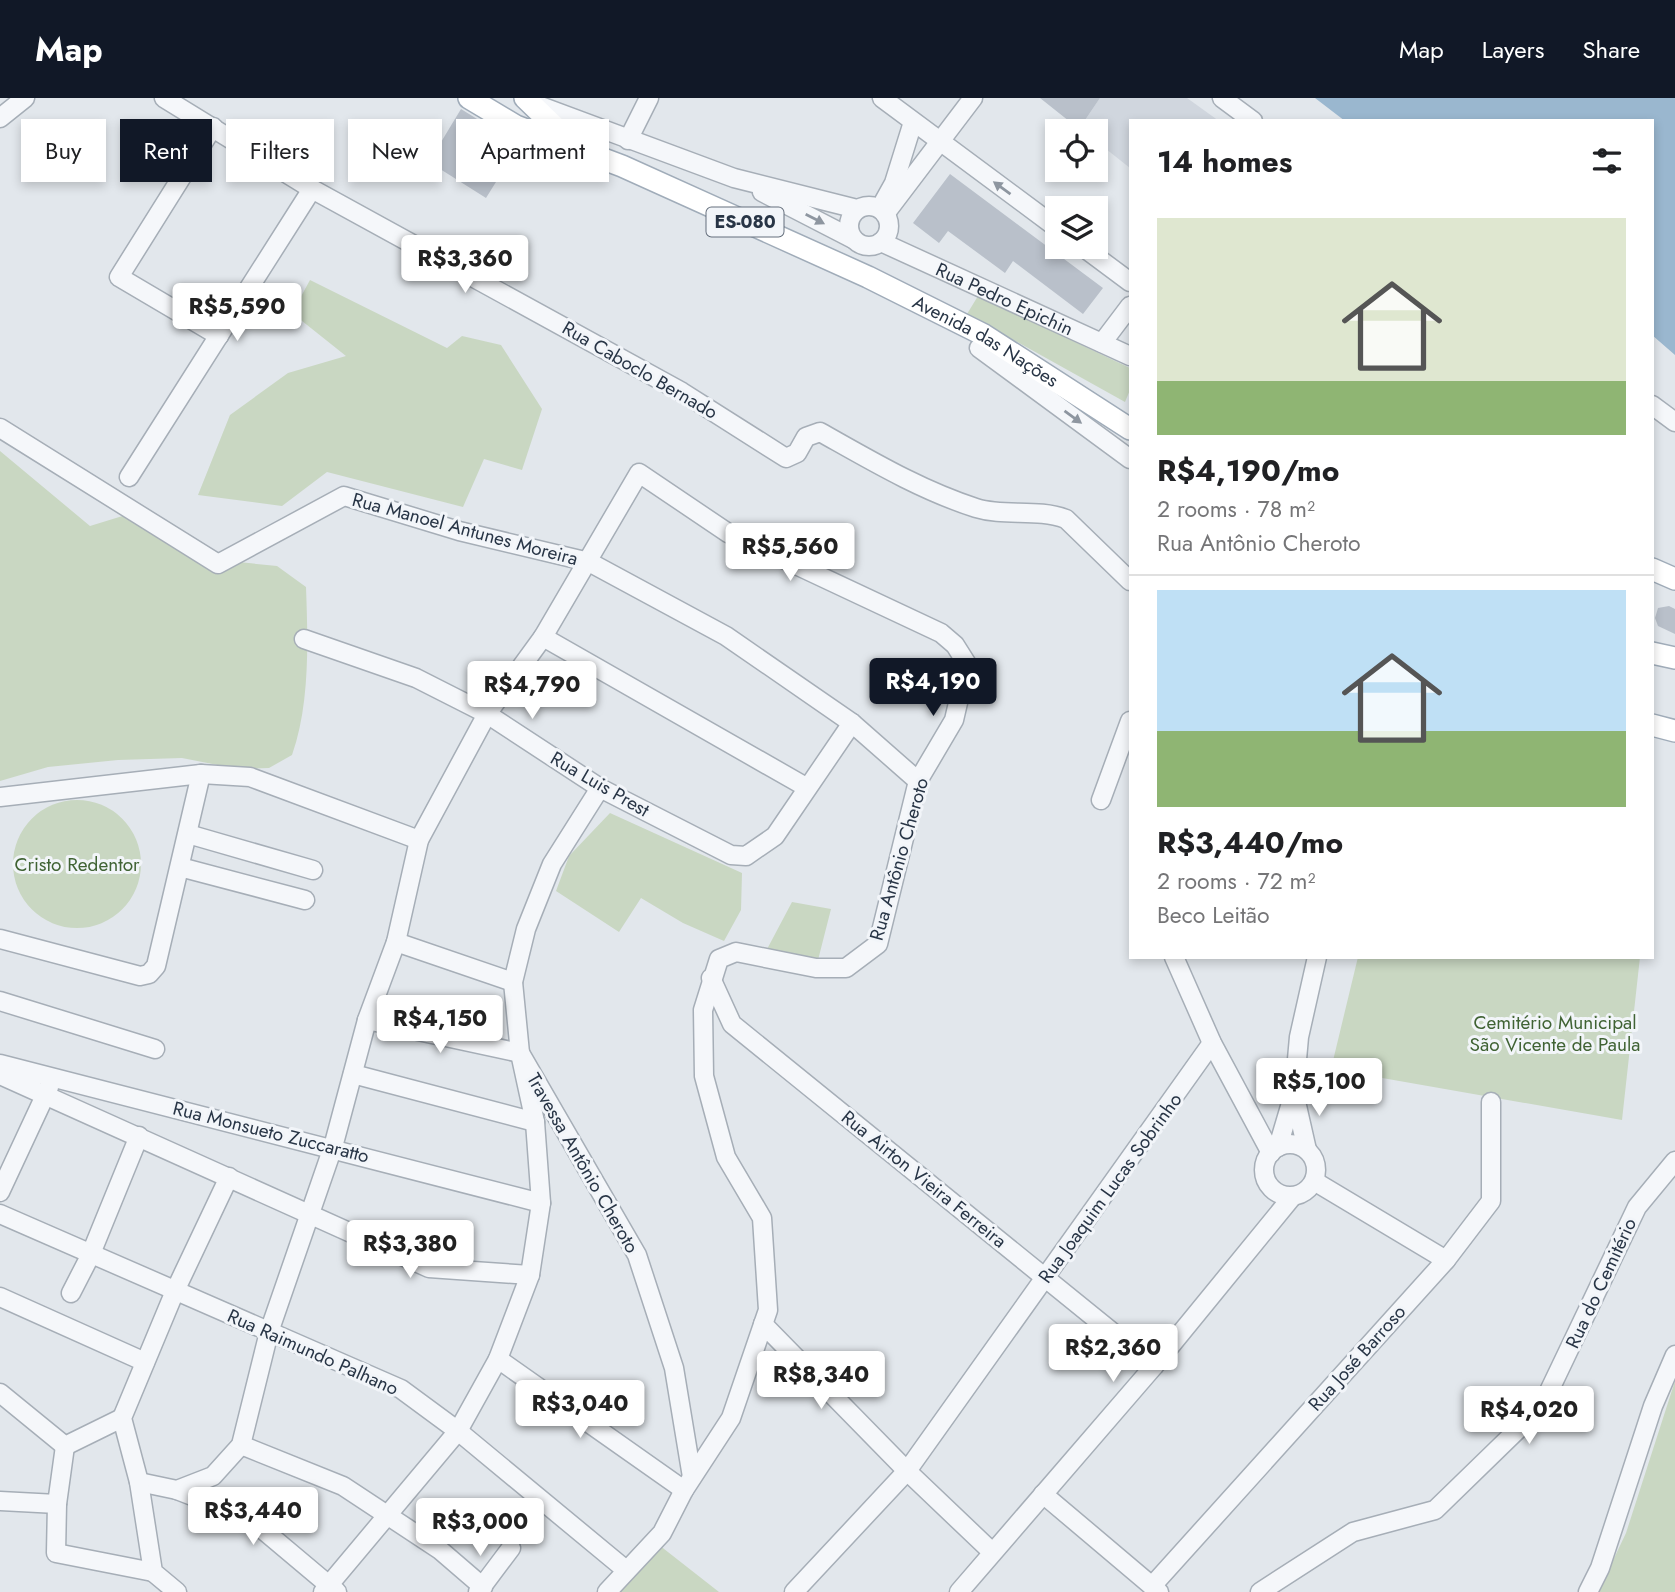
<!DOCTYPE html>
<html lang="en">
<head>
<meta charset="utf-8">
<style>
  :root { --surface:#fff; --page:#f2f2f2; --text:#202124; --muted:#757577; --line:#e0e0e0; --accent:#111827 }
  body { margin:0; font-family:Jost,sans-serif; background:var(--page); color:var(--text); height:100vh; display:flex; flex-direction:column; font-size:26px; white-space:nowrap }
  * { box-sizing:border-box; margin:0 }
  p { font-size:23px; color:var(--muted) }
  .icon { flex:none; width:38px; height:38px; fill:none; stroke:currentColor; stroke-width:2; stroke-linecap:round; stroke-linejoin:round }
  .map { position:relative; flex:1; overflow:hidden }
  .panel { position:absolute; left:1129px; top:21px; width:525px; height:840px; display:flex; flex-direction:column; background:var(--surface); border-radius:0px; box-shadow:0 4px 10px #0003 }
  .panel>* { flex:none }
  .hud { position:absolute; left:21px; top:21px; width:665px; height:63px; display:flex; gap:14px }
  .buttons { position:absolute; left:1045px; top:21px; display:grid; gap:14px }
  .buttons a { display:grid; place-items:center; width:63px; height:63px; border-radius:0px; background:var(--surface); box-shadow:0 4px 10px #0003; font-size:35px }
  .price { position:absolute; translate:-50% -60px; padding:0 16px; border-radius:7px; background:#fff; color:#222; font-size:23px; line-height:46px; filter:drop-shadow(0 2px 4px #0008) }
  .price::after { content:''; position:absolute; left:50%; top:42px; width:21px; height:16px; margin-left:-10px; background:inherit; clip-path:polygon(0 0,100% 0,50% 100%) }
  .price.selected { background:var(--accent); color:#fff }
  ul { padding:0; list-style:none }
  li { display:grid; align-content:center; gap:14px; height:371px; padding:0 28px }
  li+li { border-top:2px solid var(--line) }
  li span { display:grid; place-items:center; height:217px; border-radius:0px; color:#555 }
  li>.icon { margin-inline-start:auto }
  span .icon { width:126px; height:126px; fill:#fffc; stroke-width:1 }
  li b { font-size:30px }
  h2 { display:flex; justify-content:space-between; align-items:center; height:84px; padding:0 28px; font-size:30px }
  .tag { padding:0 24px; border-radius:0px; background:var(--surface); box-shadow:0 4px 10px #0003; font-size:24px; line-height:63px }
  .tag.selected { background:var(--accent); color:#fff }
  header { display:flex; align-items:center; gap:42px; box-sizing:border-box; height:98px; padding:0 35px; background:var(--accent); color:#fff }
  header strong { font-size:33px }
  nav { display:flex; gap:38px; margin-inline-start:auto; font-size:24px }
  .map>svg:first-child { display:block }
</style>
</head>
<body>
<header>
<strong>Map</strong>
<nav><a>Map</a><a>Layers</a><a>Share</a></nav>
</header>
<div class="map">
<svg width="1675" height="1494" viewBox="0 0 1675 1494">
  <rect width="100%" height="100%" fill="#e2e7ec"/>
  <!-- built -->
  <path fill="#d0d6de" d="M1100,0H1187L1219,23H1130V70L1096,43V33L1079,31Z"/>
  <!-- green -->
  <path fill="#c9d7c2" d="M310,182L447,250L462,238L501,247L542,311L522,372L484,361L463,409L327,374L282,408L198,397L230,317L288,275L346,258L292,215Z
    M978,198L1130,270V292L1125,304L967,216Z
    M0,353L90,428L129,416L209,461L277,468L306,489C308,544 310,606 292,657L269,670L238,671L182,660L118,662L48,669L0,683Z
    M13 766a64 64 0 1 1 128 0a64 64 0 1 1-128 0Z
    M610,715L742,775L741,812L724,843L683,825L641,800L619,834L556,793L569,758Z
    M792,804L831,811L817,866L765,855Z
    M1358,859H1640L1622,1022L1331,971Z
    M1675,1283V1494H1598L1626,1435Z
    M659,1447L719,1494H603Z"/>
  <!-- water -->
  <path fill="#9ab7cf" d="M1315,0H1675V257L1652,237V23H1345Z"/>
  <!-- building -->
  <path fill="#b9c0ca" d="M1040,0H1100L1079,31Z
    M461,11L519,47L486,100L429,64Z
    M950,76L1103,190L1083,216L1013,163L1005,175L948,133L939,145L913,125Z
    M1669,508L1675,511V536L1658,528L1655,520L1658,510Z"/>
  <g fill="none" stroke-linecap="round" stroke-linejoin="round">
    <!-- minor casing -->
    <g stroke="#a6aeb7" stroke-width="21">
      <g id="minor">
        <path d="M164,0L312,91L682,294L786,360L797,355L806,339L820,334C870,362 920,392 976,410C1005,419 1037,410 1066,421L1130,483"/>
        <path d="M882,0L1057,130"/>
        <path d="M1222,0L1253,23"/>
        <path d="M535,6L734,80L857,111"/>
        <path d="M0,20L25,0"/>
        <path d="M213,29L119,179L219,238"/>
        <path d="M628,42L649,0"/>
        <path d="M762,94L853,141"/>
        <path d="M884,103L894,85L913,24"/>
        <circle cx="869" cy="128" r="20"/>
        <path d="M885,116L973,0"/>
        <path id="s1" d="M881,144L1130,258"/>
        <path d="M1083,149L1130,184"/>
        <path d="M1102,245L1130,208"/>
        <path d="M979,250L1130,361"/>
        <path d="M1652,307L1675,324"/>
        <path d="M0,330L218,466L344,398L459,433L589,464L726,538L852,625L918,683"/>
        <path d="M129,379L312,91"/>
        <path d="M543,539L806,689"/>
        <path d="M304,541L416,580L487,616L600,690L731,757L746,758L775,738L852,625"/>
        <path d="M0,699L201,676L250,679L419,742"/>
        <path d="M1101,702L1130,623"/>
        <path d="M188,736L313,772"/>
        <path d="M180,769L305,802"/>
        <path d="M0,841L140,878L149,876L156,868L201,676"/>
        <path d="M396,844L513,884"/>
        <path d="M1174,859L1212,945L1271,1055"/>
        <path d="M711,880L732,926L1154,1268"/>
        <path d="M0,903L155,951"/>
        <path d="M367,922L520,955L637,1157L674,1270L692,1379"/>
        <path d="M0,966L541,1105"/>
        <path d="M353,976L535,1024"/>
        <path d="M0,977L429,1170L530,1177"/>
        <path d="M1295,999L1307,1052"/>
        <circle cx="1290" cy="1072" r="26"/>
        <path d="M1278,1049L1294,995L1299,939L1317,859"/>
        <path d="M1314,1083L1446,1162"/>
        <path d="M0,1094L49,989"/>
        <path d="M0,1116L401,1291L458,1333L626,1472"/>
        <path d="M71,1195L90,1158L139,1038"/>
        <path d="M0,1199L145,1264"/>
        <path d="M763,1226L907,1373L992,1454"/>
        <path d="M498,1261L684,1392"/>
        <path d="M0,1295L65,1348L122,1320"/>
        <path d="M241,1347L343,1388L440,1452L483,1489"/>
        <path d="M65,1348L57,1406L56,1455L153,1474"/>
        <path d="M139,1384L177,1392L213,1378L241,1347L269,1234L333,1049L367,922L396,844L419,742L487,616L543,539L639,375L728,435L941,535L955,547L967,566L954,622L918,683L878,846L846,870H816L736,854L719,861L703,912L704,978L726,1059L762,1120L768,1212L731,1320L684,1392L662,1435L607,1494"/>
        <path d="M177,1392L249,1420L337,1494"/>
        <path d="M1043,1396L1159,1494"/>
        <path d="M0,1403L57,1406"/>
        <path d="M1152,1488L1446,1162L1491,1103V1004"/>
        <path d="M177,1494L153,1474L139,1384L122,1320L175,1193L229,1079"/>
        <path d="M323,1494L458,1333L498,1261L530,1177L541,1105L535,1024L520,955L513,884L526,831L552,766L600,690"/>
        <path d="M478,1494L511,1450"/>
        <path d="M794,1494L907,1373L1212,945"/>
        <path d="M959,1494L1154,1268L1292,1099"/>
        <path d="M1260,1494L1353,1434L1435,1412L1542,1308L1637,1109L1675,1063"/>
        <path d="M1588,1494L1600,1470L1653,1308L1675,1257"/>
      </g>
    </g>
    <!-- major casing -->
    <g stroke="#a0acb9" stroke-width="24">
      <g id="major">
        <path id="s2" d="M469,0L516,28L622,68L868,179L984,237L1130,331"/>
        <path d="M525,0L556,30L575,41"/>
        <path d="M1652,471L1675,481"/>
        <path d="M1652,555L1675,560"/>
        <path d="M1652,627L1675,633"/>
      </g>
    </g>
    <!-- minor -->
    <use href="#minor" stroke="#f5f7fa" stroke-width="18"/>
    <!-- major -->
    <use href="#major" stroke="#fff" stroke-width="21"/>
  </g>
  <!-- one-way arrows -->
  <defs><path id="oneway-solid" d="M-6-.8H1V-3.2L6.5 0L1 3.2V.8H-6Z" transform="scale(1.75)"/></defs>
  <g fill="#8e96a0">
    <use href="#oneway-solid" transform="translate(1002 90) rotate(-144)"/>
    <use href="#oneway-solid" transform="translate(815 121) rotate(27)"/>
    <use href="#oneway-solid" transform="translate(1073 319) rotate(36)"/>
  </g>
  <g text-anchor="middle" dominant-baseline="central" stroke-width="6" stroke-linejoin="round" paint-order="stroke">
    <!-- shield labels -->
    <rect fill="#f2f5f9" stroke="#656f7c" stroke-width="2" x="706.5" y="109.5" width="77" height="29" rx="5"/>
    <g font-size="18" font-weight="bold" fill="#283546">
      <text x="745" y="124">ES-080</text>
    </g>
    <!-- street labels -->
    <g font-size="19" fill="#283546" stroke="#f2f5f9">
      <text stroke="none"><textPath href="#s1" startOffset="136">Rua Pedro Epichin</textPath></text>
      <text stroke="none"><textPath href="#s2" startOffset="572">Avenida das Nações</textPath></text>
      <text transform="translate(640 272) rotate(30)">Rua Caboclo Bernado</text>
      <text transform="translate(465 431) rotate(15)">Rua Manoel Antunes Moreira</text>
      <text transform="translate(600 686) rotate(30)">Rua Luis Prest</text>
      <text transform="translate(899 761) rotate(-74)">Rua Antônio Cheroto</text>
      <text transform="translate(271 1034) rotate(14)">Rua Monsueto Zuccaratto</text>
      <text transform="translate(583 1065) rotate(60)">Travessa Antônio Cheroto</text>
      <text transform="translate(924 1081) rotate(39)">Rua Airton Vieira Ferreira</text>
      <text transform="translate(1110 1090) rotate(-54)">Rua Joaquim Lucas Sobrinho</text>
      <text transform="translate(1601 1185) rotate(-65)">Rua do Cemitério</text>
      <text transform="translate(313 1254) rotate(24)">Rua Raimundo Palhano</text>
      <text transform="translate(1357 1260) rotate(-48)">Rua José Barroso</text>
    </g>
    <!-- park labels -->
    <g font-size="19" fill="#406334" stroke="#f2f5f9">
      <text x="77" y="766">Cristo Redentor</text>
      <text x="1555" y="924">Cemitério Municipal<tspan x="1555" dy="22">São Vicente de Paula</tspan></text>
    </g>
  </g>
</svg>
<div class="buttons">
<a><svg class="icon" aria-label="locate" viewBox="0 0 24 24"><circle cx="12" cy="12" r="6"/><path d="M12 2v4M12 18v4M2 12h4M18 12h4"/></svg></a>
<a><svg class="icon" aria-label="layers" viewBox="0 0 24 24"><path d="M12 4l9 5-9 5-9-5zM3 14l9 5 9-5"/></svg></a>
</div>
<b class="price" style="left:465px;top:197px">R$3,360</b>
<b class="price" style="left:237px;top:245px">R$5,590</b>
<b class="price" style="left:790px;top:485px">R$5,560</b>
<b class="price selected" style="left:933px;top:620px">R$4,190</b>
<b class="price" style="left:532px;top:623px">R$4,790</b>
<b class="price" style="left:440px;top:957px">R$4,150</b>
<b class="price" style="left:1319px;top:1020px">R$5,100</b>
<b class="price" style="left:410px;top:1182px">R$3,380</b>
<b class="price" style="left:1113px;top:1286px">R$2,360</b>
<b class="price" style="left:821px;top:1313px">R$8,340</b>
<b class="price" style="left:580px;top:1342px">R$3,040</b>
<b class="price" style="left:1529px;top:1348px">R$4,020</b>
<b class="price" style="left:253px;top:1449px">R$3,440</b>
<b class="price" style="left:480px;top:1460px">R$3,000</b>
<div class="hud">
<a class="tag">Buy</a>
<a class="tag selected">Rent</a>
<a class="tag">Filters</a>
<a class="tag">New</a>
<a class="tag">Apartment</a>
</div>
<section class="panel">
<h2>14 homes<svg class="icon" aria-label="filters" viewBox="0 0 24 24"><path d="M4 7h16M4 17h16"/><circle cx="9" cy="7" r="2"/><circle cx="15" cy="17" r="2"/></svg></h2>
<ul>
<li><span style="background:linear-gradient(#dfe7d0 75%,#8fb573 0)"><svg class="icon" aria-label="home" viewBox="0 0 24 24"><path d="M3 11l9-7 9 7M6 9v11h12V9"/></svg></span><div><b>R$4,190/mo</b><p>2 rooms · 78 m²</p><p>Rua Antônio Cheroto</p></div></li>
<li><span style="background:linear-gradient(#bfe0f5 65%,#8fb573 0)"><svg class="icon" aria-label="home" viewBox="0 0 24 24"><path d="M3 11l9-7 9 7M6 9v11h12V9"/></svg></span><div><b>R$3,440/mo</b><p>2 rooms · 72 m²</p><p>Beco Leitão</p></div></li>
</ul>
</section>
</div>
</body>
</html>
